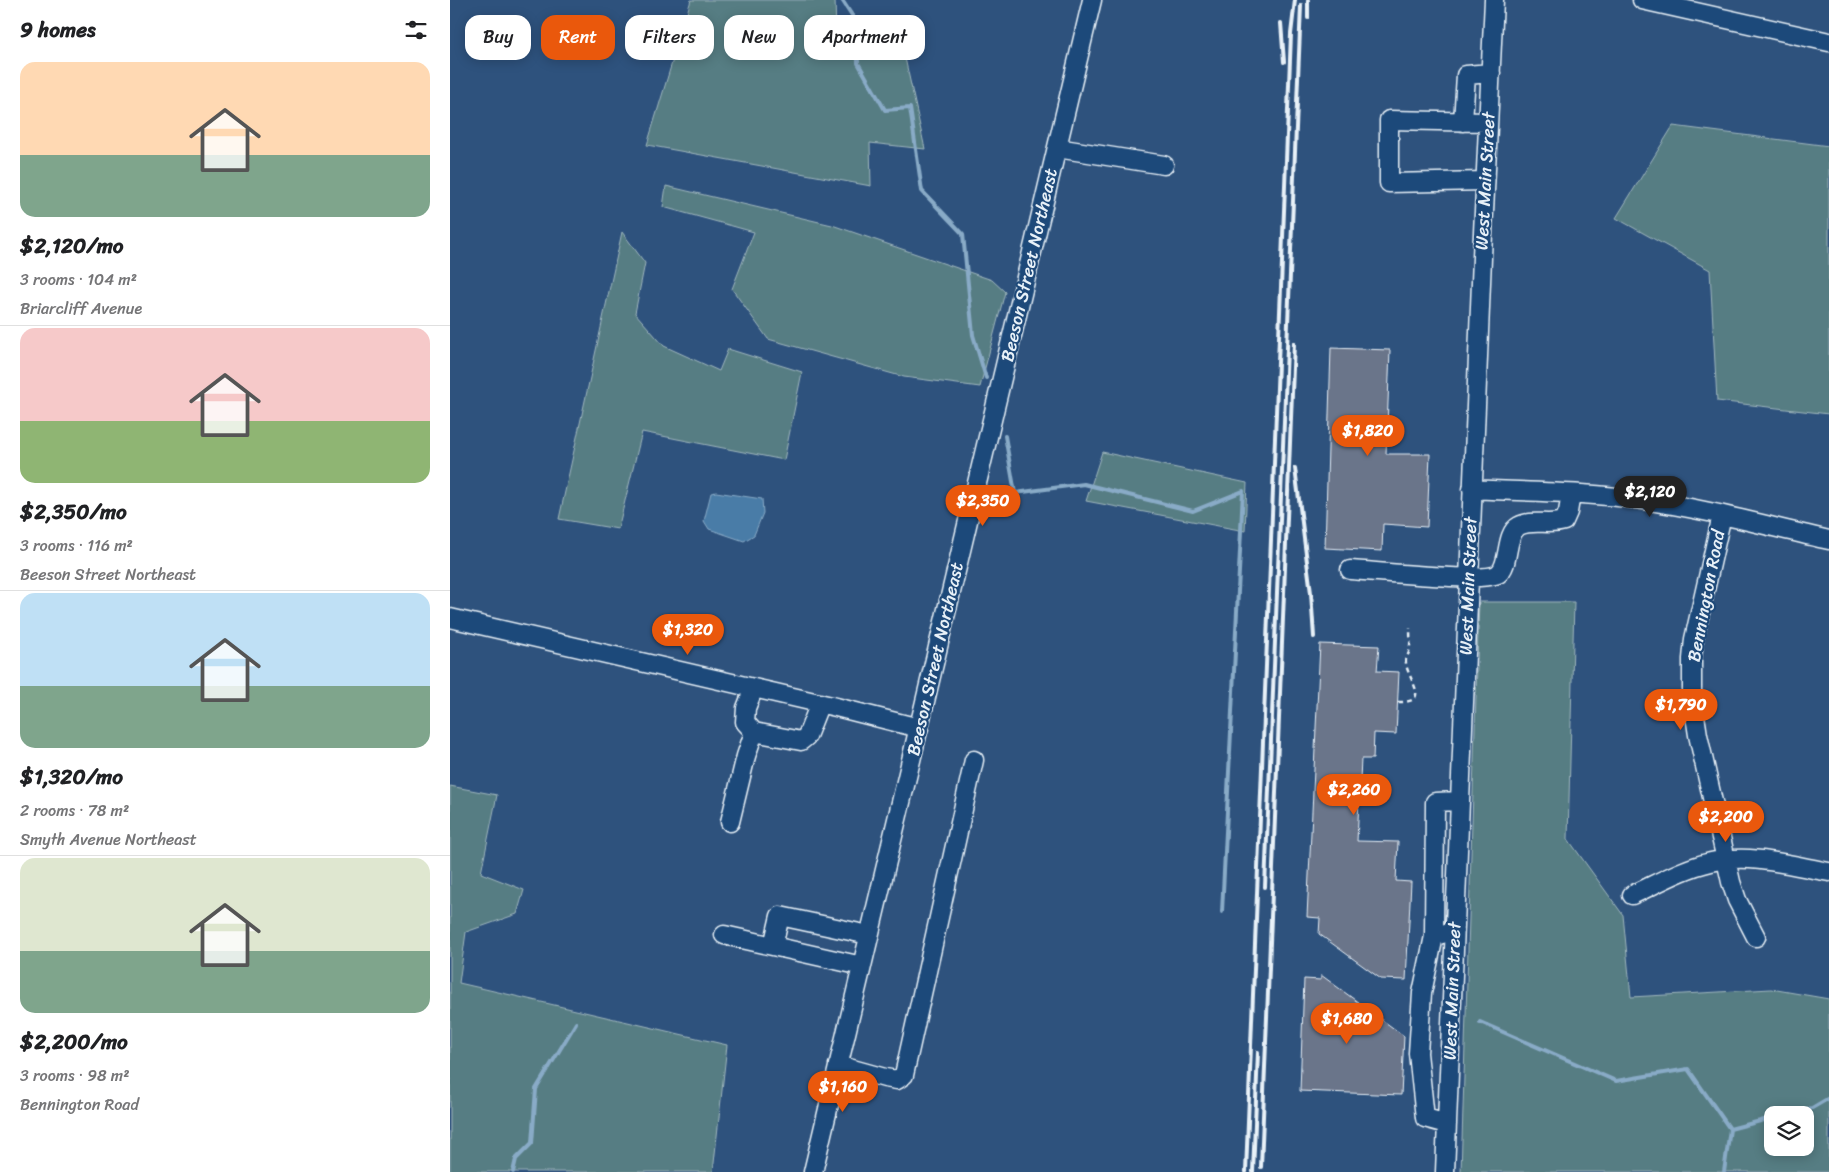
<!DOCTYPE html>
<html lang="en">
<head>
<meta charset="utf-8">
<style>
  :root { --surface:#fff; --page:#f6f6f6; --text:#202124; --muted:#757577; --line:#e0e0e0; --accent:#ea580c }
  body { margin:0; font-family:Sriracha,sans-serif; background:var(--page); color:var(--text); height:100vh; display:flex; flex-direction:column; font-size:19px; white-space:nowrap }
  * { box-sizing:border-box; margin:0 }
  p { font-size:16px; color:var(--muted) }
  .icon { flex:none; width:28px; height:28px; fill:none; stroke:currentColor; stroke-width:2; stroke-linecap:round; stroke-linejoin:round }
  .map { position:relative; flex:1; overflow:hidden }
  .side { display:flex; flex-direction:column; background:var(--surface); width:450px }
  .side>* { flex:none }
  .top-card { position:absolute; left:15px; top:15px; width:475px; height:45px; display:flex; gap:10px }
  .controls { position:absolute; left:1314px; top:1106px; display:grid; gap:10px }
  .controls a { display:grid; place-items:center; width:50px; height:50px; border-radius:10px; background:var(--surface); box-shadow:0 2px 12px #0003; font-size:25px }
  .price { position:absolute; translate:-50% -42px; padding:0 11px; border-radius:18px; background:var(--accent); color:#fff; font-size:16px; line-height:32px; filter:drop-shadow(0 1px 2px #0008) }
  .price::after { content:''; position:absolute; left:50%; top:30px; width:15px; height:11px; margin-left:-8px; background:inherit; clip-path:polygon(0 0,100% 0,50% 100%) }
  .price.on { background:#222; color:#fff }
  ul { padding:0; list-style:none }
  li { display:grid; align-content:center; gap:10px; height:265px; padding:0 20px }
  li+li { border-top:1px solid var(--line) }
  li span { display:grid; place-items:center; height:155px; border-radius:15px; color:#555 }
  li>.icon { margin-inline-start:auto }
  span .icon { width:90px; height:90px; fill:#fffc; stroke-width:1 }
  li b { font-size:21px }
  h2 { display:flex; justify-content:space-between; align-items:center; height:60px; padding:0 20px; font-size:21px }
  .tag { padding:0 18px; border-radius:15px; background:var(--surface); box-shadow:0 2px 12px #0003; font-size:18px; line-height:45px }
  .tag.on { background:var(--accent); color:#fff }
  main { display:flex; flex:1; min-height:0 }
  .map>svg:first-child { display:block }
</style>
</head>
<body>
<main>
<section class="side">
<h2>9 homes<svg class="icon" aria-label="filters" viewBox="0 0 24 24"><path d="M4 7h16M4 17h16"/><circle cx="9" cy="7" r="2"/><circle cx="15" cy="17" r="2"/></svg></h2>
<ul>
<li><span style="background:linear-gradient(#ffd9b3 60%,#7fa58c 0)"><svg class="icon" aria-label="home" viewBox="0 0 24 24"><path d="M3 11l9-7 9 7M6 9v11h12V9"/></svg></span><div><b>$2,120/mo</b><p>3 rooms · 104 m²</p><p>Briarcliff Avenue</p></div></li>
<li><span style="background:linear-gradient(#f6c9c9 60%,#8fb573 0)"><svg class="icon" aria-label="home" viewBox="0 0 24 24"><path d="M3 11l9-7 9 7M6 9v11h12V9"/></svg></span><div><b>$2,350/mo</b><p>3 rooms · 116 m²</p><p>Beeson Street Northeast</p></div></li>
<li><span style="background:linear-gradient(#bfe0f5 60%,#7fa58c 0)"><svg class="icon" aria-label="home" viewBox="0 0 24 24"><path d="M3 11l9-7 9 7M6 9v11h12V9"/></svg></span><div><b>$1,320/mo</b><p>2 rooms · 78 m²</p><p>Smyth Avenue Northeast</p></div></li>
<li><span style="background:linear-gradient(#dfe7d0 60%,#7fa58c 0)"><svg class="icon" aria-label="home" viewBox="0 0 24 24"><path d="M3 11l9-7 9 7M6 9v11h12V9"/></svg></span><div><b>$2,200/mo</b><p>3 rooms · 98 m²</p><p>Bennington Road</p></div></li>
</ul>
</section>
<div class="map">
<svg width="1379" height="1172" viewBox="0 0 1379 1172">
  <rect width="100%" height="100%" fill="#2e527d"/>
  <filter id="ink" filterUnits="userSpaceOnUse"><feTurbulence type="fractalNoise" baseFrequency=".02" numOctaves="2"/><feDisplacementMap in="SourceGraphic" scale="10" xChannelSelector="R" yChannelSelector="G"/><feConvolveMatrix kernelMatrix="1 2 1 2 8 2 1 2 1" color-interpolation-filters="sRGB"/></filter>
  <g filter="url(#ink)">
    <!-- green -->
    <path fill="#577d83" stroke="#a0b7be" fill-rule="evenodd" d="M241,0H385L386,33L455,58L475,149L420,143L421,186L197,145Z
      M1223,126L1379,146V414L1267,401L1260,270L1166,218Z
      M216,186L382,225L542,280L555,292L530,387L454,377L318,339L282,289L304,232L213,207Z
      M172,232L195,263L185,313L214,346L269,371L278,349L352,372L334,460L192,432L168,529L109,519Z
      M652,452L797,483L795,531L636,501Z
      M1029,602H1124L1118,839L1173,915L1181,997L1321,989L1379,999V1172H1011ZM1322,1115H1355V1148H1322Z
      M0,786L47,795L31,873L74,890L67,914L16,932L9,983L277,1045L263,1172H0Z"/>
    <!-- water -->
    <path fill="#4a7ca7" stroke="#89abc7" d="M266,492L312,499L313,513L304,535L294,541L259,529L254,521L261,493Z"/>
    <g fill="none" stroke-linecap="round" stroke-linejoin="round">
      <!-- stream -->
      <path stroke="#89abc7" stroke-width="4" d="M392,0L407,23L408,63L435,110L460,108L472,191L513,234L523,335L536,378
        M555,436L565,493L634,484L743,511L793,491L772,912
        M1030,1022L1166,1081L1238,1069L1280,1129L1274,1172
        M1335,1115L1362,1108L1379,1098
        M1280,1129L1322,1118
        M63,1172L66,1159L82,1143L86,1089L126,1023"/>
    </g>
    <!-- building -->
    <path fill="#6b748a" stroke="#e8f1f8" d="M881,348L940,350L936,454H980L977,527L933,524L932,551L875,548Z
      M870,644L929,646L927,671L949,672L946,734L924,733L923,759H911L907,841L948,842L946,881L961,882L956,980L931,979L869,934L870,918L857,917Z
      M871,975L954,1036L951,1095L850,1091L854,979L871,980Z"/>
    <g fill="none" stroke-linecap="round" stroke-linejoin="round">
      <!-- minor casing -->
      <g stroke="#e8f1f8" stroke-width="21">
        <path id="minor" d="M1192,0L1379,42
          M1013,122L1016,75L1041,73
          M607,148L714,165
          M1035,181L939,183V120L1038,122
          M1022,489C1079,492 1137,492 1193,500C1256,509 1317,526 1379,540
          M1272,515L1244,639L1242,659V696L1248,735L1281,882L1287,900L1306,937
          M900,570C924,571 1034,583 1048,574C1061,565 1054,534 1069,526C1081,519 1100,526 1114,521L1118,512L1121,494
          M0,618L386,707L469,728
          M304,688L296,708L295,722L304,732L351,741L357,736L370,703
          M280,822L296,756L304,732
          M1182,895C1208,883 1234,868 1261,862C1300,853 1340,865 1379,872
          M274,935L412,966
          M984,936L985,802L1009,801
          M323,946L330,916L419,935
          M388,1065L435,1078L447,1080L454,1075L524,760
          M997,1124L975,1118L968,1053L972,993L984,936L1004,931
          M363,1172L642,0
          M995,1172L1033,233L1044,0"/>
      </g>
      <!-- path -->
      <path stroke="#e8f1f8" stroke-width="2.5" stroke-dasharray="5 4" stroke-linecap="butt" d="M948,702C983,703 957,679 956,663C955,658 958,656 959,652C961,644 960,635 960,628"/>
      <!-- minor -->
      <use href="#minor" stroke="#1f4a7a" stroke-width="18"/>
      <!-- rail -->
      <path stroke="#e8f1f8" stroke-width="4" d="M858,18V0
        M831,23L834,62
        M845,468L861,593L864,637
        M815,887L851,5
        M811,1167L844,343
        M796,1172L841,34L845,0
        M803,1172L808,1052"/>
    </g>
  </g>
  <g text-anchor="middle" dominant-baseline="central" stroke-width="4.5" stroke-linejoin="round" paint-order="stroke">
    <!-- street labels -->
    <g font-size="18" fill="#e8f1f8" stroke="#1f4a7a">
      <text transform="translate(1035 181) rotate(-87)">West Main Street</text>
      <text transform="translate(579 265) rotate(-77)">Beeson Street Northeast</text>
      <text transform="translate(1018 586) rotate(-88)">West Main Street</text>
      <text transform="translate(1256 596) rotate(-79)">Bennington Road</text>
      <text transform="translate(485 659) rotate(-77)">Beeson Street Northeast</text>
      <text transform="translate(1002 991) rotate(-88)">West Main Street</text>
    </g>
  </g>
</svg>
<div class="controls">
<a><svg class="icon" aria-label="layers" viewBox="0 0 24 24"><path d="M12 4l9 5-9 5-9-5zM3 14l9 5 9-5"/></svg></a>
</div>
<b class="price" style="left:918px;top:457px">$1,820</b>
<b class="price on" style="left:1200px;top:518px">$2,120</b>
<b class="price" style="left:533px;top:527px">$2,350</b>
<b class="price" style="left:238px;top:656px">$1,320</b>
<b class="price" style="left:1231px;top:731px">$1,790</b>
<b class="price" style="left:904px;top:816px">$2,260</b>
<b class="price" style="left:1276px;top:843px">$2,200</b>
<b class="price" style="left:897px;top:1045px">$1,680</b>
<b class="price" style="left:393px;top:1113px">$1,160</b>
<div class="top-card">
<a class="tag">Buy</a>
<a class="tag on">Rent</a>
<a class="tag">Filters</a>
<a class="tag">New</a>
<a class="tag">Apartment</a>
</div>
</div>
</main>
</body>
</html>
